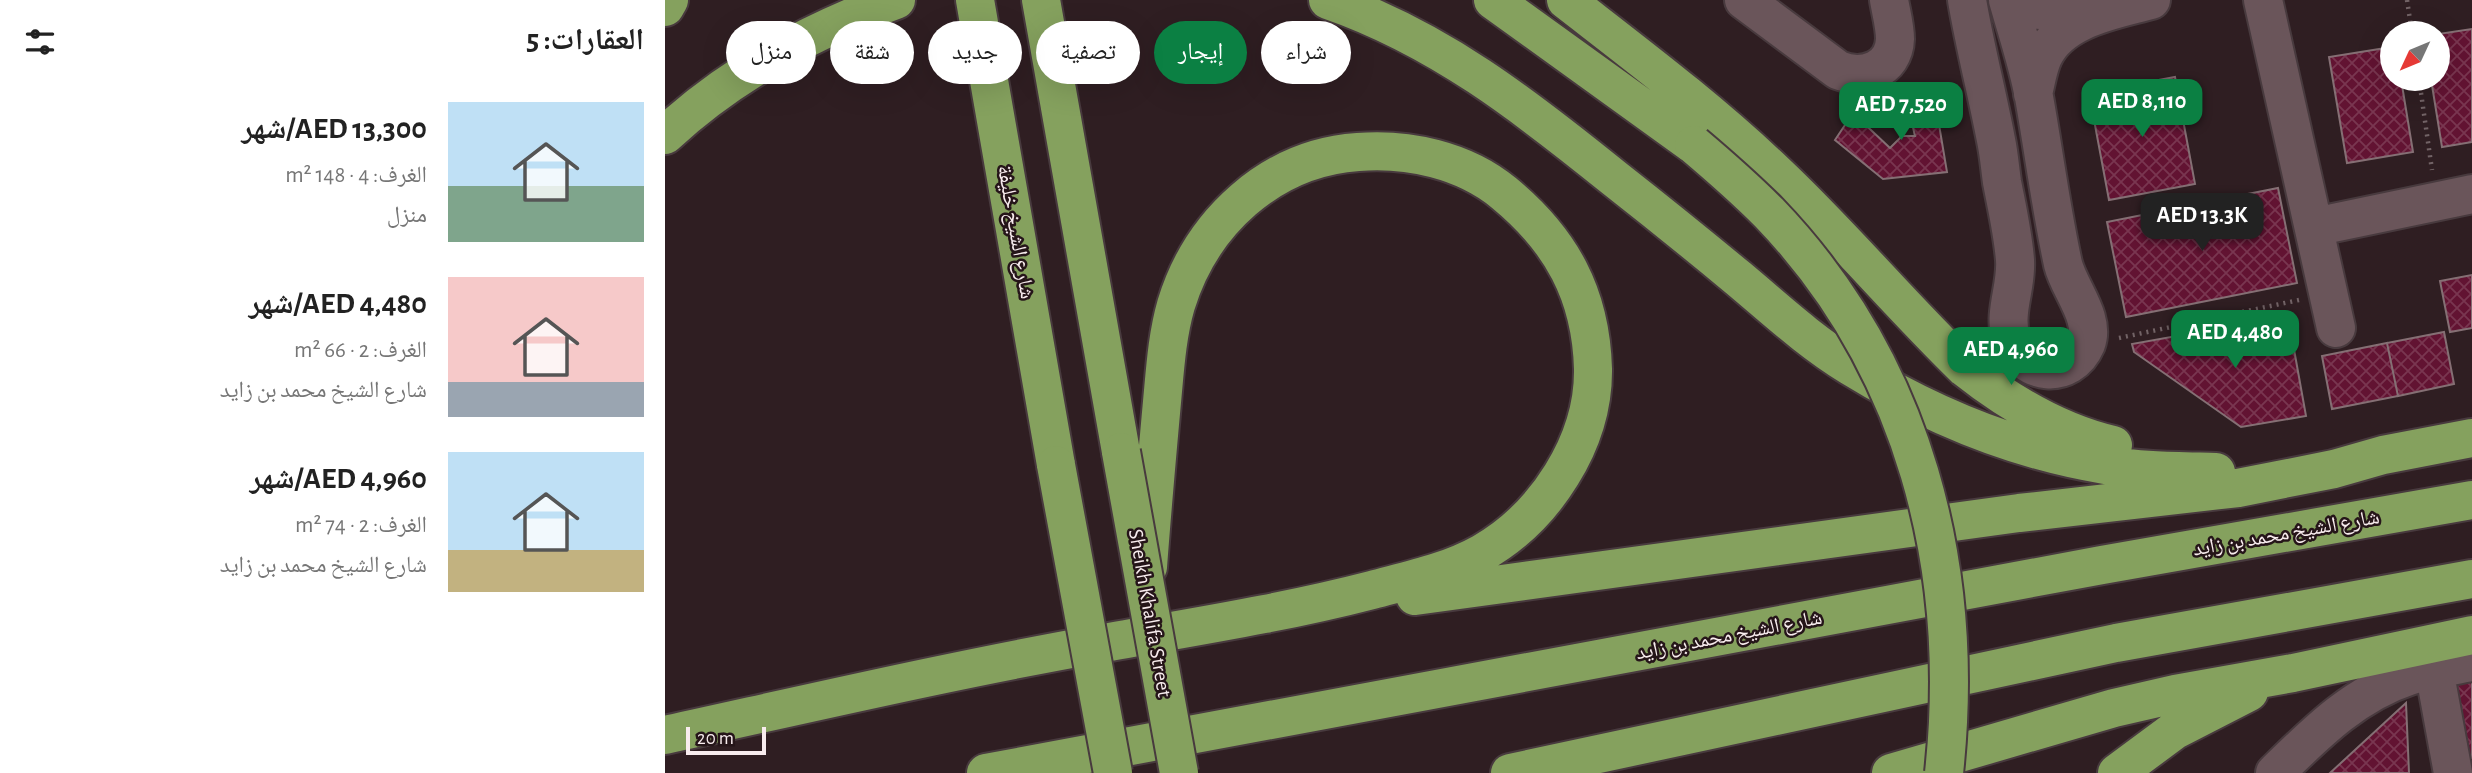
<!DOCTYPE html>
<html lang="ar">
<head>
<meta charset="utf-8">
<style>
  :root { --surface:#fff; --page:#f2f2f2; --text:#222; --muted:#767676; --accent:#0b8043 }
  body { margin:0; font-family:"Alegreya Sans","Noto Naskh Arabic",sans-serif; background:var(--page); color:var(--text); direction:rtl; height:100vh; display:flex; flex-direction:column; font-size:26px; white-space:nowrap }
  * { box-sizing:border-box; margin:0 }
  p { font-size:23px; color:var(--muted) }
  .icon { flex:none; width:38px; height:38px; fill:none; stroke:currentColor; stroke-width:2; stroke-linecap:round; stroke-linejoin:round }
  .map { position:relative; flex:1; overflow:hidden; direction:ltr }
  .drawer { display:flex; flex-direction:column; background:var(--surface); width:665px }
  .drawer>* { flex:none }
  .hud { position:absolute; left:21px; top:21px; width:665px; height:63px; direction:rtl; display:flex; gap:14px }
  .needle { width:46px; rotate:226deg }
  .tools { position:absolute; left:1715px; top:21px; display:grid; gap:14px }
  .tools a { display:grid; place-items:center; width:70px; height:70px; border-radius:50%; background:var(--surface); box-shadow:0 7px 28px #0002; font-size:35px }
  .scale { position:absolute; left:21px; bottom:18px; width:80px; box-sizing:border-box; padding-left:7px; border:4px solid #f8ecee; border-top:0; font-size:19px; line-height:24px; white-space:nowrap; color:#f8ecee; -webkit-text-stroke:5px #251519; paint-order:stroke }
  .price { position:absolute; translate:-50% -60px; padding:0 16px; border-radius:14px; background:var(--accent); color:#fff; font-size:23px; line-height:46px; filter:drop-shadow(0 2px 4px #0008) }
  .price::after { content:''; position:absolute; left:50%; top:42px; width:21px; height:16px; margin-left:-10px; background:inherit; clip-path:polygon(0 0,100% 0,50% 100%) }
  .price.active { background:#222; color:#fff }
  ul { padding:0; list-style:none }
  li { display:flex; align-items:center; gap:21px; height:175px; padding:0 21px }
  li span { display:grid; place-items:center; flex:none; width:196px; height:140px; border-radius:0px; color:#555 }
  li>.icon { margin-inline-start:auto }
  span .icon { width:84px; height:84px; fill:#fffc; stroke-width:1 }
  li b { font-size:30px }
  h2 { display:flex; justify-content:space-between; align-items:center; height:84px; padding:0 21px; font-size:30px }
  .pill { padding:0 24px; border-radius:32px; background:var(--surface); box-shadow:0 7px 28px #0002; font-size:24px; line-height:63px }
  .pill.active { background:var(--accent); color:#fff }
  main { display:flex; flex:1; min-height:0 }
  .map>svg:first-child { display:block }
</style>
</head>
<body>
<main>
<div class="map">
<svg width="1807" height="773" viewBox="0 0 1807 773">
  <defs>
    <pattern id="building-cross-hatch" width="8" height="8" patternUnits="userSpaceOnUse" patternTransform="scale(1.75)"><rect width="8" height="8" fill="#621332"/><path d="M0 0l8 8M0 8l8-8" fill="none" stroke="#793650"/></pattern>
  </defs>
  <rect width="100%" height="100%" fill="#2f1e22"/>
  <!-- building -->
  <path fill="url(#building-cross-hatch)" stroke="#856f74" stroke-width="2" d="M1807,29V142L1777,147L1766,79H1773V34Z
    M1727,47V79H1736L1748,152L1682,163L1664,57Z
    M1510,77L1530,184L1444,200L1424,93Z
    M1268,89L1282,172L1218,179L1170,140L1188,113L1225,148L1237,136H1250L1240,93Z
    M1613,188L1632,283L1461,317L1442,222Z
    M1807,275V328L1785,332L1775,281Z
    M1623,316L1641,416L1576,427L1469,352L1467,344Z
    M1779,332L1789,384L1733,396L1722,343Z
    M1722,343L1733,396L1667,409L1657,356Z
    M1807,675V758L1797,760L1781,680Z
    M1741,703L1744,773H1665Z"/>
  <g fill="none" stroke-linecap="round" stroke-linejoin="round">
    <!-- minor casing -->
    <g stroke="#483a3e" stroke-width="42">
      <path id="minor" d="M1079,0L1173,70C1198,80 1229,70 1230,39C1230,26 1226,12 1224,0
        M1302,0C1310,47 1322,93 1331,140C1334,154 1335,168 1337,182C1342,208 1348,234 1350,260C1352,287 1338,312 1346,339C1358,376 1405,381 1421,344C1431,318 1404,289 1398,264C1386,209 1379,153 1369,97C1363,64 1352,32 1343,0
        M1351,0L1376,10L1433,14
        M1598,0L1671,328
        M1368,94C1371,82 1373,68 1378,57C1396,18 1450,10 1486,0
        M1649,227L1807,194
        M1769,669L1788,773
        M1610,773C1650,734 1689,694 1744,676C1764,669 1786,666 1807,662"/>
    </g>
    <!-- highway casing -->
    <g stroke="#483a3e" stroke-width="42">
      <path id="highway" d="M310,0L391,465
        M376,0L456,452
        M663,0C773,38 860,106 949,178C991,211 1032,244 1073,278C1109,308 1144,341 1185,366C1263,414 1349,450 1440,465C1476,471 1514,471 1551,472
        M828,0L1029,145
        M901,0C973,56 1045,110 1111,173C1177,235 1235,305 1300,368C1344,403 1393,432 1448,445
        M0,7L4,0
        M0,135C67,73 145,31 231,0
        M750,596L1354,513L1573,488L1669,469L1718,455L1807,438
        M0,735C146,703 292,669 439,643C528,627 618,613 707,590C744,580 783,572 817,553C880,517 929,442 928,369C926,294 896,240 839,193C799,160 743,148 693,152C605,158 536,223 511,305C502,336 500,370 497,402C492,457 487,512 483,567
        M321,773L1437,565L1807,500
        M845,773L1451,643L1807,579
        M1226,773L1449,708L1510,694L1628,673L1807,635
        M1452,773L1510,730L1584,692"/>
    </g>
    <!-- path -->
    <path stroke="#726366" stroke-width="4.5" stroke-dasharray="2 5" stroke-linecap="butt" d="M1742,0L1747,33
      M1754,79L1767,170
      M1454,338L1634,300"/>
    <!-- minor -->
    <use href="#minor" stroke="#6a555a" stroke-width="38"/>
    <!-- highway -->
    <use href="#highway" stroke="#85a15e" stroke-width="38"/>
    <!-- highway-bridge casing -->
    <g stroke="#483a3e" stroke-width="42" stroke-linecap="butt">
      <path id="highway-bridge" d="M1029,145C1055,167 1080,189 1104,213C1250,365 1301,568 1279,773
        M456,452L514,773
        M391,465L448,773"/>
    </g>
    <!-- highway-bridge -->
    <use href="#highway-bridge" stroke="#85a15e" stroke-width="38"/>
  </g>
  <g text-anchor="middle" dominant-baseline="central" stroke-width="5" stroke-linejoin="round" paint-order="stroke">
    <!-- street labels -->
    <g font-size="21" fill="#f8ecee" stroke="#251519">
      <text transform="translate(351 232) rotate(80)">شارع الشيخ خليفة</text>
      <text transform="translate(1621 533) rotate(-10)">شارع الشيخ محمد بن زايد</text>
      <text transform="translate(485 613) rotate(80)">Sheikh Khalifa Street</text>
      <text transform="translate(1064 635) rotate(-11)">شارع الشيخ محمد بن زايد</text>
    </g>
  </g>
</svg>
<div class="tools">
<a><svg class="needle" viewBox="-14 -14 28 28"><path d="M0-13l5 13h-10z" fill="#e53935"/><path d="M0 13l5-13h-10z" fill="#767676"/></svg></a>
</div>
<div class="scale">20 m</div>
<b class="price" style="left:1477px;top:139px">AED 8,110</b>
<b class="price" style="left:1236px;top:142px">AED 7,520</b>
<b class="price active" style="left:1537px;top:253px">AED 13.3K</b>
<b class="price" style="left:1570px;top:370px">AED 4,480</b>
<b class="price" style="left:1346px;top:387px">AED 4,960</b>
<div class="hud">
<a class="pill">شراء</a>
<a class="pill active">إيجار</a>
<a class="pill">تصفية</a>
<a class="pill">جديد</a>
<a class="pill">شقة</a>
<a class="pill">منزل</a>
</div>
</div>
<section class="drawer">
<h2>العقارات: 5<svg class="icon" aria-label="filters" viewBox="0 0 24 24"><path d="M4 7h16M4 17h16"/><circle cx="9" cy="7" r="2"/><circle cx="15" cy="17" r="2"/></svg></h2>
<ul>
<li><span style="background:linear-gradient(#bfe0f5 60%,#7fa58c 0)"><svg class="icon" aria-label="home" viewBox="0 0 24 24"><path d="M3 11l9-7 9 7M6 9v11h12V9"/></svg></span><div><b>AED 13,300/شهر</b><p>الغرف: 4 · 148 m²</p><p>منزل</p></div></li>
<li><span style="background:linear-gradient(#f6c9c9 75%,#9aa5b1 0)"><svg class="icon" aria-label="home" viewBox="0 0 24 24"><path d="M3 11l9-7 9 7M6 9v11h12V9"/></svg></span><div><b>AED 4,480/شهر</b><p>الغرف: 2 · 66 m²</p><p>شارع الشيخ محمد بن زايد</p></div></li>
<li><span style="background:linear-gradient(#bfe0f5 70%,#c2b280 0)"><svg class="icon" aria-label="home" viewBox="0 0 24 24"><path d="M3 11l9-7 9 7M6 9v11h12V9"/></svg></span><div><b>AED 4,960/شهر</b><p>الغرف: 2 · 74 m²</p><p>شارع الشيخ محمد بن زايد</p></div></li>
</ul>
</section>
</main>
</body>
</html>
